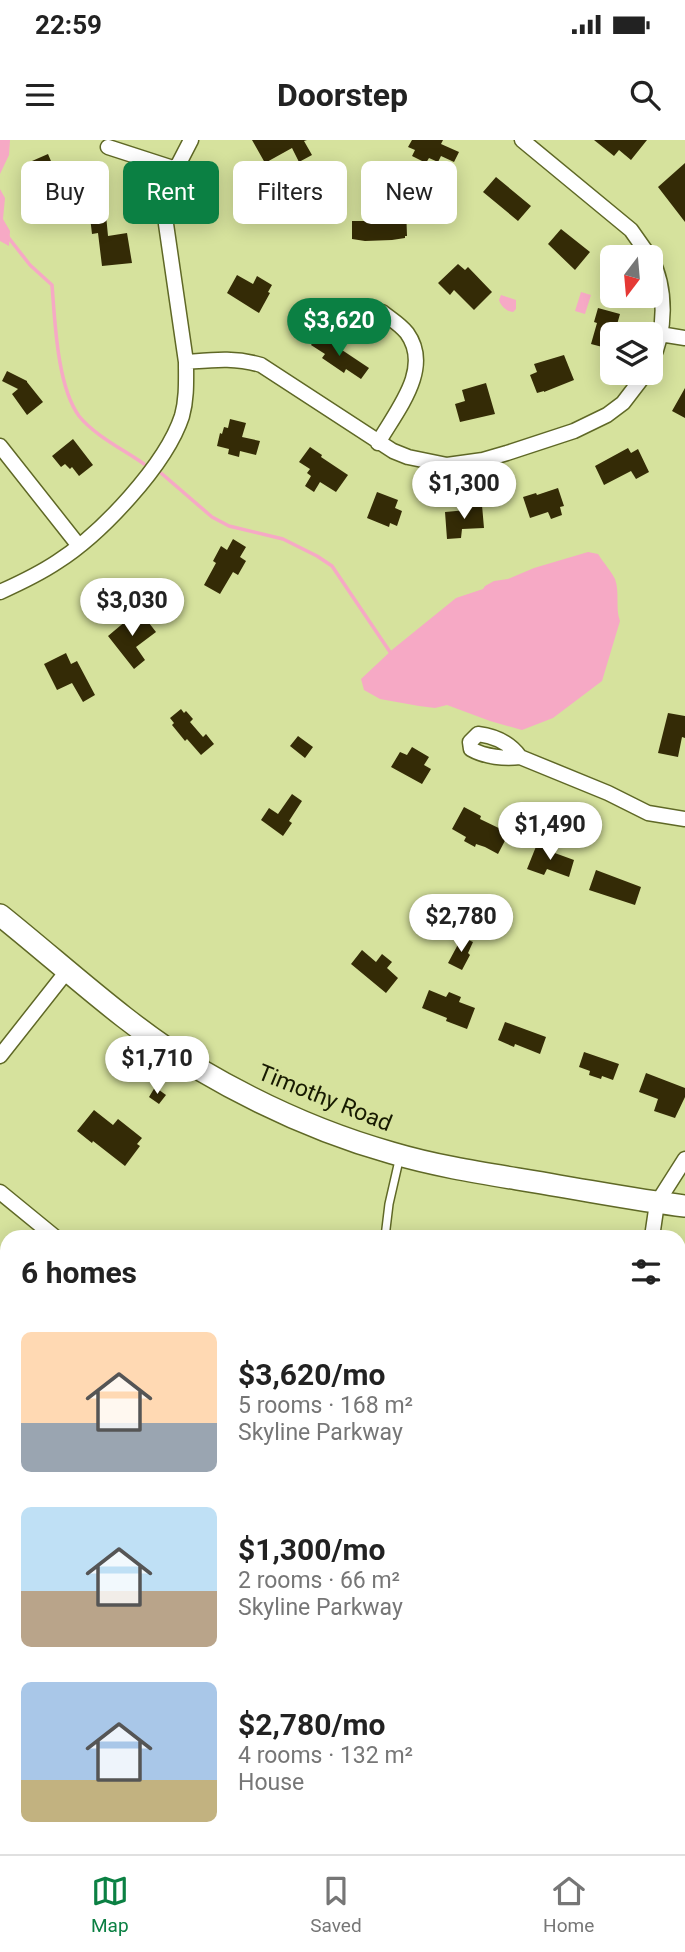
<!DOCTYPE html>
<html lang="en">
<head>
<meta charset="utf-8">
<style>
  :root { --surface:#fff; --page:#f6f6f6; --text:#222; --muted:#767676; --line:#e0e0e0; --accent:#0b8043 }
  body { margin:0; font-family:Roboto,sans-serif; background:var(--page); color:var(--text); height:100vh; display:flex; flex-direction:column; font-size:26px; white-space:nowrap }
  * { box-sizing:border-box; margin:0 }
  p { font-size:23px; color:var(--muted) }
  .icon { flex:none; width:38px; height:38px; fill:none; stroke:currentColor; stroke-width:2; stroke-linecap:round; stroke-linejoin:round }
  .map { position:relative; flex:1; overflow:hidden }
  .side { position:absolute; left:0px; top:1090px; width:686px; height:625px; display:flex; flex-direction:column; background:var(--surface); border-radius:21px 21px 0 0; box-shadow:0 4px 18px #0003 }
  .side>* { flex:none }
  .hud { position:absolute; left:21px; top:21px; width:644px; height:63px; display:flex; gap:14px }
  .needle { width:46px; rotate:196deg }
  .controls { position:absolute; left:600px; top:105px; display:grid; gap:14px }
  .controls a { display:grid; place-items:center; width:63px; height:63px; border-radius:10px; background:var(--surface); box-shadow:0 4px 18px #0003; font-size:35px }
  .price { position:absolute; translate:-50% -60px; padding:0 16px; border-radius:24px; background:#fff; color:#222; font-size:23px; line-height:46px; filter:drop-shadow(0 2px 4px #0008) }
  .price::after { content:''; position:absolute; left:50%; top:42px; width:21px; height:16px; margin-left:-10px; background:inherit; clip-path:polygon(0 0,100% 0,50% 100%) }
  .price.active { background:var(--accent); color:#fff }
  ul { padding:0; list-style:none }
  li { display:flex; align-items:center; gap:21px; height:175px; padding:0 21px }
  li span { display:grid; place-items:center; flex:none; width:196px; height:140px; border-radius:10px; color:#555 }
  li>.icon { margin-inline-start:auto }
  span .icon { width:84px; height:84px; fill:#fffc; stroke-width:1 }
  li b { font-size:30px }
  h2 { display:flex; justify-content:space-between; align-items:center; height:84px; padding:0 21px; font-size:30px }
  .chip { padding:0 24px; border-radius:10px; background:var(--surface); box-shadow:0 4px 18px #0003; font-size:24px; line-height:63px }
  .chip.active { background:var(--accent); color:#fff }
  .status { display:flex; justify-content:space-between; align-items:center; height:49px; padding:0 35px; background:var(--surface); direction:ltr }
  .status svg { height:19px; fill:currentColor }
  header { display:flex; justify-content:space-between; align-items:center; height:91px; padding:0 21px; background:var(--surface); font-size:32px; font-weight:700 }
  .tab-bar { display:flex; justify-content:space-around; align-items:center; height:98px; border-top:2px solid var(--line); background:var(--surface); font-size:19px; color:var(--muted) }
  .tab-bar a { display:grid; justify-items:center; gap:4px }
  .tab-bar .active { color:var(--accent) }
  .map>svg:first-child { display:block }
</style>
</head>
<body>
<div class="status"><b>22:59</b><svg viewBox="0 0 49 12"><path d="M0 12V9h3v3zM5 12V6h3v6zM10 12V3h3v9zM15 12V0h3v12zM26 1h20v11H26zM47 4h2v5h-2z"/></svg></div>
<header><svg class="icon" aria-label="menu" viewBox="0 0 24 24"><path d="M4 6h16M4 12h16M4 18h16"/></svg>Doorstep<svg class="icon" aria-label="search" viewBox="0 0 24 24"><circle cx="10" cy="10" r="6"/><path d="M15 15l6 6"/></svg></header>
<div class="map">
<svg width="685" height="1714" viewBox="0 0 685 1714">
  <rect width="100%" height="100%" fill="#d6e29d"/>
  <!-- water -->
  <path fill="#f6a9c5" d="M0,0H10L9,15L0,34Z
    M0,49L5,58L3,79L10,91L9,106L0,101Z
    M581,152L591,155L585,174L575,171Z
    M501,155L516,160V169L513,172C507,172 500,165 499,160Z
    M588,412L598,414C603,422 611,431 615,439C620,453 615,468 620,481L602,541L553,578L522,590L490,581L447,565L435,568L419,566L380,559L364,550L361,539L393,509L456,458L483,449L485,446L494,441L508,439L534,428Z"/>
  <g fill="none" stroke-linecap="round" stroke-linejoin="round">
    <!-- stream -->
    <path stroke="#f6a9c5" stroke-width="3.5" d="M8,97L30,125L52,145C55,181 57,246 79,276C94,295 124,310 144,324
      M161,333L212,377L229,386L283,399L317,416L332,426L390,512
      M679,1373H685
      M0,1689H7"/>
  </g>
  <!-- building -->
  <path fill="#342b06" d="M252,0H307L304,1L312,15L299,22L292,8L265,23Z
    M412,0H443L441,4L459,12L454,22L441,16L438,22L429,18L426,23L412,16L415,10L408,7Z
    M594,0H647L631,20L619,10L614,16Z
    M48,14L67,59L51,66L46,55L39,58L35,49L41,46L32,28L34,27L32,21Z
    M685,23V82L658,47Z
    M496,37L531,66L518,81L483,52Z
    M406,67L407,96H405V98L392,100L365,101L352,99V81H389V68Z
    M106,75L108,96L127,93L132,123L102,126L98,93L92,94L90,77Z
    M561,89L590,112L575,130L548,104Z
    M458,124L465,130L468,127L492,152L474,170L454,150L450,155L438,143Z
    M237,135L253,144L257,136L272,145L268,152L270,153L259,173L227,153Z
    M598,168L620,174L610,209L591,204L597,183L594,182Z
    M318,194L369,228L361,239L346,229L344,233L322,218L325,214L311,205Z
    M564,215L574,240L544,252V251L537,253L530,235L537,232L534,224Z
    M7,231L27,241V242L43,262L27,275L12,254L18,249L2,241Z
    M486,243L495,274L460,282L455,264L465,261L462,250Z
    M685,248V278L672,271Z
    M230,279L246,283L242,297L260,301L256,315L240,311L239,317L228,314L229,309L217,306L220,293L222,294L224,287L228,288Z
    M73,299L93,325L79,336L72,327L70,329L65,324L61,327L52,316Z
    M310,307L322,315L321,317L348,335L336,352L320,342L314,352L305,346L311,336L307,333L310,329L299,322Z
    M628,308L631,313L638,309L649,332L636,339L631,331L604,345L595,326Z
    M558,348L564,366L560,367L562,375L551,379L548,372L530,378L523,357L536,353L537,355Z
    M377,352L398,360L395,368L402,371L397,386L390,383L389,387L367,378Z
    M482,365L484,388L462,389L461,398L447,399L445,372L467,370L466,366Z
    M233,399L246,407L240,417L246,421L238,435L233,432L220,454L204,445L216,423L213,421L221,406L227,410Z
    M139,470L156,492L136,507L145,520L134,529L108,496Z
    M66,513L71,524L77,521L95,555L83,562L72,543L57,550L44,524Z
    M181,569L184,573L186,571L193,579L190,582L203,597L206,594L214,604L201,615L187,599L185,601L172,585L174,583L170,578Z
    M668,573L685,576V598L682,597L678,617L658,613Z
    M298,596L313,607L305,618L290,606Z
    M412,607L429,617L424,625L431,629L422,644L391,627L400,612L407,615Z
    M292,654L302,661L289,681L292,683L283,696L261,680L269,668L278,674Z
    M464,667L481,676L480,679L509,693L498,714L485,707L476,704L475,707L464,701L466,697L452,689Z
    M537,704L553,709L552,712L574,720L569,737L547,729L544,735L527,729Z
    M596,730L641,747L635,765L589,750Z
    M462,797L473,802L468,813L470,815L462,830L448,823Z
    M362,810L376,822L382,814L392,822L387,828L398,838L386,853L351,824Z
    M429,850L446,857L449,852L461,857L459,862L475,868L467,889L446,881L447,878L422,868Z
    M505,882L546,897L540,914L515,904L514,907L498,900Z
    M584,912L619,924L613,940L602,936L601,939L589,935L590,931L579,927Z
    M646,933L685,948V957L675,978L654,971L658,959L639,952Z
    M155,947L166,955L159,964L149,957Z
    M94,970L113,985L118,979L142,998L137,1004L140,1006L125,1026L93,1001L92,1003L77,991Z"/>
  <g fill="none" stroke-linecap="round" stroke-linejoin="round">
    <!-- service casing -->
    <g stroke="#5f6826" stroke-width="10">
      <path id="service" d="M385,1097L389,1064L400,1016"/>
    </g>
    <!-- minor casing -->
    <g stroke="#5f6826" stroke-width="17">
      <path id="minor" d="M191,0L176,29L170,45L166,84L186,222C212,220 235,217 261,225L393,311L408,317L447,325L483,320L507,313L574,291L607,275L623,263L646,233
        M522,0L631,90L650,117
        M108,7L176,29
        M651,118C667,149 666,192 651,222
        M660,194L685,198
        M378,303C396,271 433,229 407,193C401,185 391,179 382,172
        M0,306L79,406
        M0,452C20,443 39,434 57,422C101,394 166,325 182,276C187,258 186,240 186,222
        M520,617C505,619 485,617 471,609L470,602L478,594C494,596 510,603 520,617L608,653L648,673L685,679
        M0,916L67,831
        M0,1052L55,1097
        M652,1097L657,1063L685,1019
        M679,1659L685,1656
        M422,1708L424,1714
        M586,1714L596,1708"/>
    </g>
    <!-- secondary casing -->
    <g stroke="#5f6826" stroke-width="24">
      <path id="secondary" d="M0,775C65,827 126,885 197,928C258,964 324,994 392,1013C446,1029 503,1036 559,1046C601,1053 643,1061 685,1066"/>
    </g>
    <!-- service -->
    <use href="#service" stroke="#fff" stroke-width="7"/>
    <!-- minor -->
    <use href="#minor" stroke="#fff" stroke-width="14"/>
    <!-- secondary -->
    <use href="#secondary" stroke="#fff" stroke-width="21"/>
  </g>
  <g text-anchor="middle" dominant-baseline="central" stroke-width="7" stroke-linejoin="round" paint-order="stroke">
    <!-- street labels -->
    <g font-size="23" fill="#171a01" stroke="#d6e29d">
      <text transform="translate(325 958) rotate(22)">Timothy Road</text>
    </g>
  </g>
</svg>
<div class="controls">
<a><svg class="needle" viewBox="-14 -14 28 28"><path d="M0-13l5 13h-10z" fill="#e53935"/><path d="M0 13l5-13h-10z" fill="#767676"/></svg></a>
<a><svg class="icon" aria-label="layers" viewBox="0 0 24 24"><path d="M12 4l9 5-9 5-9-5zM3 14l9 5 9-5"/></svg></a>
</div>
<b class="price active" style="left:339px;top:218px">$3,620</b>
<b class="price" style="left:464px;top:381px">$1,300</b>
<b class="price" style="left:132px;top:498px">$3,030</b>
<b class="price" style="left:550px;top:722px">$1,490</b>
<b class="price" style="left:461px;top:814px">$2,780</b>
<b class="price" style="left:157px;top:956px">$1,710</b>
<div class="hud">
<a class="chip">Buy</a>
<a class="chip active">Rent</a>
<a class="chip">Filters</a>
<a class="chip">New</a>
</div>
<section class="side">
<h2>6 homes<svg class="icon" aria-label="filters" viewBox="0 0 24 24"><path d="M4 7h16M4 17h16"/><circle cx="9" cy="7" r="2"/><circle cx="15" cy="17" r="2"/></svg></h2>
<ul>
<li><span style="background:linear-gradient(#ffd9b3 65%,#9aa5b1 0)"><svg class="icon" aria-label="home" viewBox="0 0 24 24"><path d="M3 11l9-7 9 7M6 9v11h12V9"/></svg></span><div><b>$3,620/mo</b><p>5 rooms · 168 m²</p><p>Skyline Parkway</p></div></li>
<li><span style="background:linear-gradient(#bfe0f5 60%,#b9a48a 0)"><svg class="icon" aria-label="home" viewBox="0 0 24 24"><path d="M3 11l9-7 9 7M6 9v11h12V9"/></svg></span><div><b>$1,300/mo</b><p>2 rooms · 66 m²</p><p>Skyline Parkway</p></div></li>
<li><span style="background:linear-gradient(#a9c7e8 70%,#c2b280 0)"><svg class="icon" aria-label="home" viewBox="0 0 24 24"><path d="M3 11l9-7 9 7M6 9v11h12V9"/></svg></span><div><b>$2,780/mo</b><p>4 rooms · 132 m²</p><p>House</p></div></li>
</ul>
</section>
</div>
<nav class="tab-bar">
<a class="active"><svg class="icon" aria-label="map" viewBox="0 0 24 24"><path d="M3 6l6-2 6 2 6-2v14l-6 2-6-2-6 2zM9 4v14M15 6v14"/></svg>Map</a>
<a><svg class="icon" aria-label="saved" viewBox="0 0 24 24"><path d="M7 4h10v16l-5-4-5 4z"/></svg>Saved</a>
<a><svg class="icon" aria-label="home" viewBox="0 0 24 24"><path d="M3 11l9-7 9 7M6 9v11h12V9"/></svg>Home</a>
</nav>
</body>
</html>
